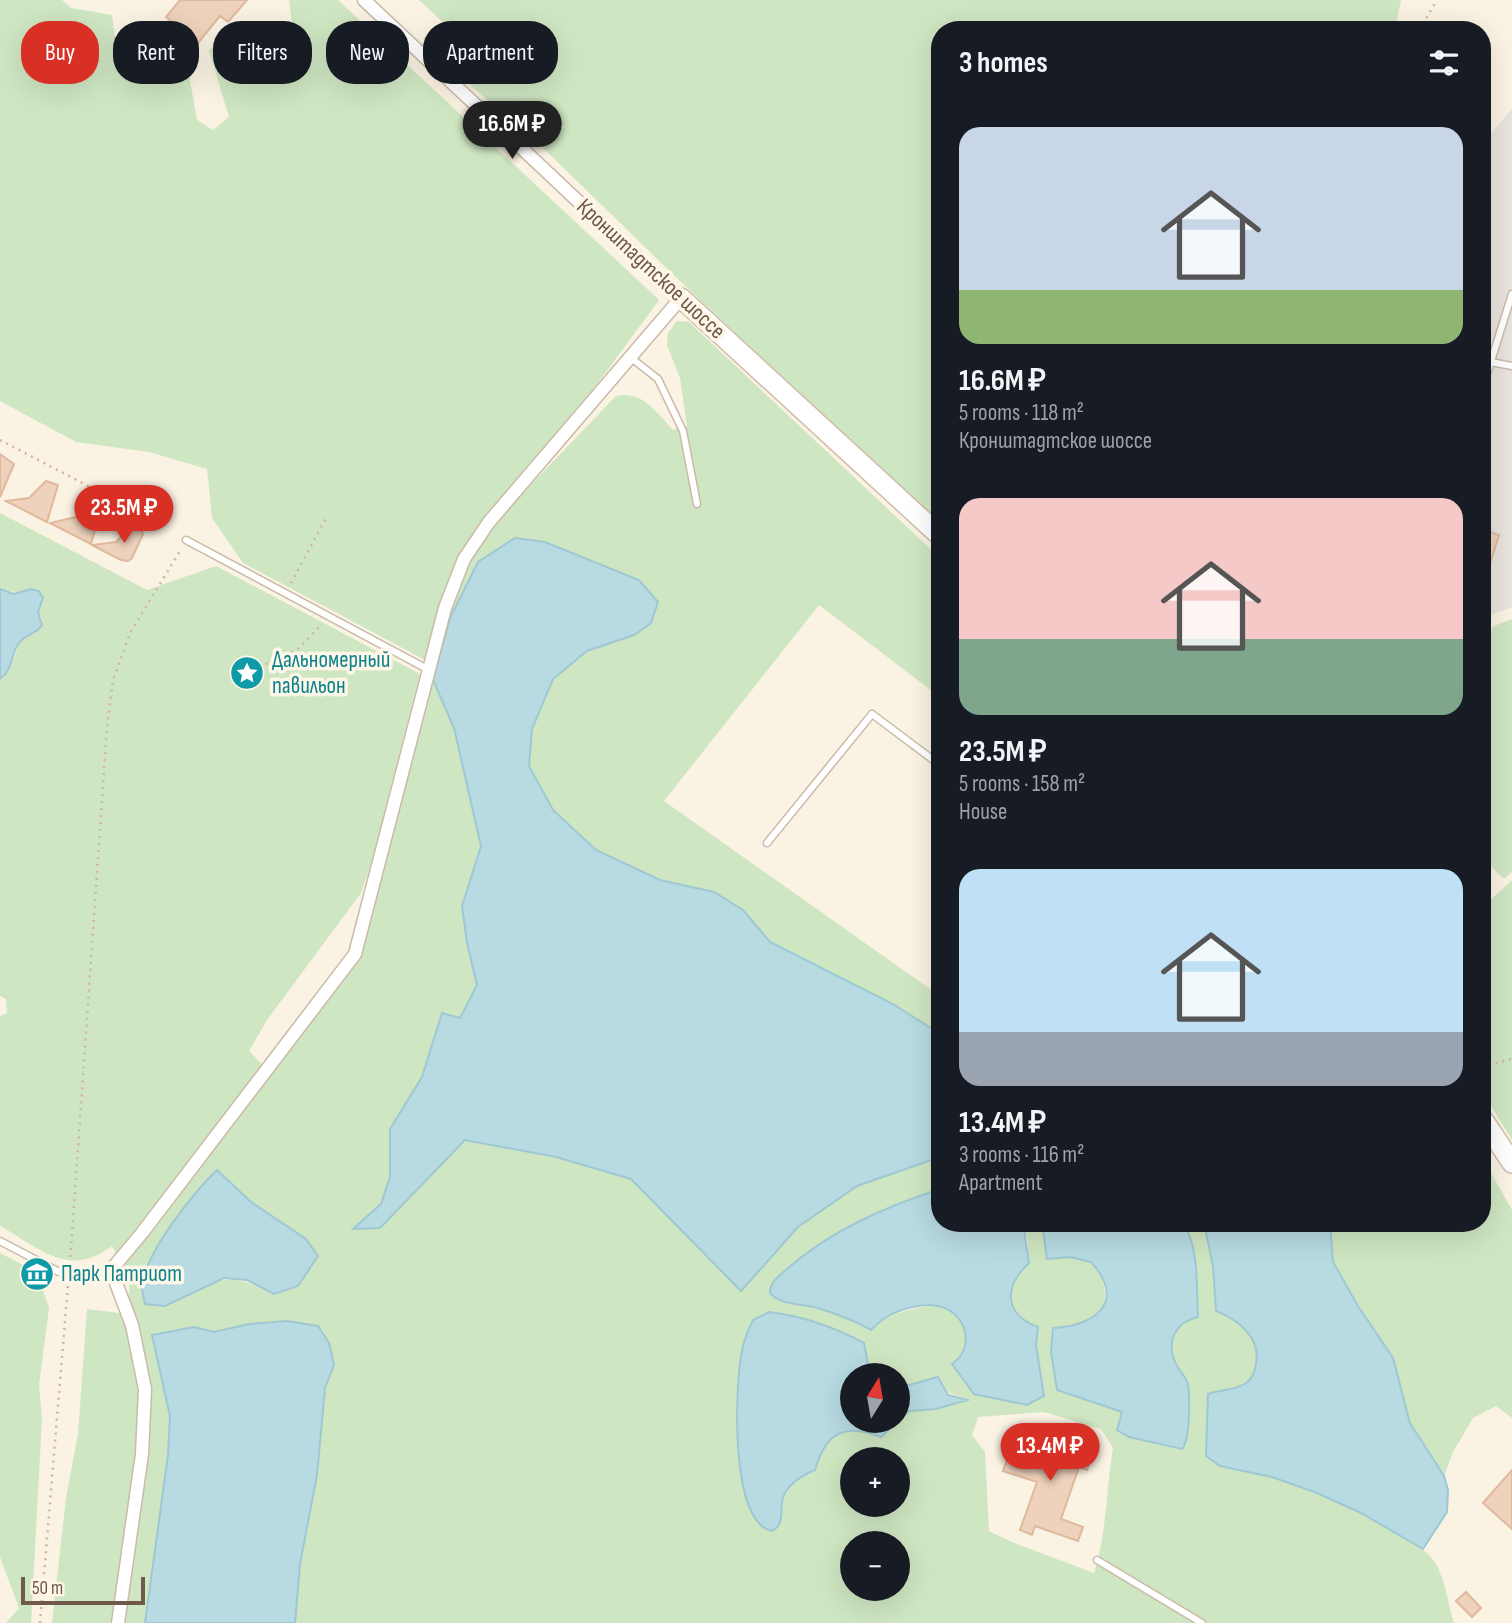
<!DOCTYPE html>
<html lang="en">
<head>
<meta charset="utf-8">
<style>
  :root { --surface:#171b24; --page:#20242c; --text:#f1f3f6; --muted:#9ea1a6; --accent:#d93025 }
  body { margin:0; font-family:"Sofia Sans Condensed",sans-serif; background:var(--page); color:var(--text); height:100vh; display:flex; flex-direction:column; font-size:26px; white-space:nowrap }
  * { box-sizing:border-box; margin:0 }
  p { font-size:23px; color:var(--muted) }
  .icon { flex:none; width:38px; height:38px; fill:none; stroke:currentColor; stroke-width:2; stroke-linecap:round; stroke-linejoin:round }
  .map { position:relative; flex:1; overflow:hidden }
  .side { position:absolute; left:931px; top:21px; width:560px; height:1211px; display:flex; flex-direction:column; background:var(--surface); border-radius:28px; box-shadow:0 7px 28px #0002 }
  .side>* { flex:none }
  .hud { position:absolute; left:21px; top:21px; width:665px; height:63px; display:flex; gap:14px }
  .needle { width:46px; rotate:11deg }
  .controls { position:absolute; left:840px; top:1363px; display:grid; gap:14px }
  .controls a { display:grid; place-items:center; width:70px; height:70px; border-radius:50%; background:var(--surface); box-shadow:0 7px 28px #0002; font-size:35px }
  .scale { position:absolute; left:21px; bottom:18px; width:124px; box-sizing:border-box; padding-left:7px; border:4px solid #70594a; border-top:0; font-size:19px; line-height:24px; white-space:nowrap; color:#70594a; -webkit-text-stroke:5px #fef6e7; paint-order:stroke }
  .price { position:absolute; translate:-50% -60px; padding:0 16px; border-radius:24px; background:var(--accent); color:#fff; font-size:23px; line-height:46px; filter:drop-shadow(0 2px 4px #0008) }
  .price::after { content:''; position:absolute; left:50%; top:42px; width:21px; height:16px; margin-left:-10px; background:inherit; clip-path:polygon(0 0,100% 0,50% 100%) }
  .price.on { background:#222; color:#fff }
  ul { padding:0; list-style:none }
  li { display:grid; align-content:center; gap:14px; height:371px; padding:0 28px }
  li span { display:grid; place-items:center; height:217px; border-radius:21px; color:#555 }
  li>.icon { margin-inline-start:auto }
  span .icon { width:126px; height:126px; fill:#fffc; stroke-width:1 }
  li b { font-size:30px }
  h2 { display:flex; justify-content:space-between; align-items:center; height:84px; padding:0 28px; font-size:30px }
  .chip { padding:0 24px; border-radius:28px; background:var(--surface); box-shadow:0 7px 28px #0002; font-size:24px; line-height:63px }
  .chip.on { background:var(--accent); color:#fff }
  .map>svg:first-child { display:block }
</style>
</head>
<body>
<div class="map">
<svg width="1512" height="1623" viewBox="0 0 1512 1623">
  <rect width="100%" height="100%" fill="#faf2e2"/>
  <!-- industrial -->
  <path fill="#e9e3dd" d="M1512,109V607L1488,616L1482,624V144Z"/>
  <!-- green -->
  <path fill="#cfe6c2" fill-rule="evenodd" d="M0,0H62L71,8L112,15L117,53L186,58L197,120L213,130L229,117L209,50L231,36L294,37L289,0H338L659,300L595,387L482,522L443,606L425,660L243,563L212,518L207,469L149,452L76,442L0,401Z
    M419,0H1401L1395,30H940V525L684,285L540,145L543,137L564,127L547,111L526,122H512L440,58L438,52L457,35Z
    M677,321L689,322L940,558V697L819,605L664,801L940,996V1034L893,1004L770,942L743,910L714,892L660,880L596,850L553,810L529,766L532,729L553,679L587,651L634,635L597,562L545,542L515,538L478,562L450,618L447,615L468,562L493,524L616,396C642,390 657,413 673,430L687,426L680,378L667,345L668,333Z
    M0,513L147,590L216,566L420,674L371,864L361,893L267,1020L249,1051L264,1066L277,1067L360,956L433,680L454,728L481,847L462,906L467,943L477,985L460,1018L441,1014L422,1077L390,1129V1177L381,1204L354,1229L380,1228L465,1140L556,1157L631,1179L741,1291L798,1227L857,1186L940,1157V1189C887,1207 835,1228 792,1265C782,1273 770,1280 770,1293C779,1305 804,1304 818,1308C837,1314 854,1320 871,1330C892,1308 961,1289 966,1335C968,1349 960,1359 958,1372L974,1394L1044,1395L1036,1345L1038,1327C1019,1320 1003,1303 1013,1280C1018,1269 1027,1259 1028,1245C1028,1238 1024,1230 1023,1223H1042L1047,1259L1070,1257L1092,1262C1108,1281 1113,1310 1086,1323C1076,1327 1063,1327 1053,1328L1188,1383C1168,1357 1161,1328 1198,1317C1196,1286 1200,1249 1183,1223H1204L1213,1266L1217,1311C1238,1321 1261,1337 1256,1364C1255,1371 1252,1379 1246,1383C1235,1391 1221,1389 1208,1394L1206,1456C1226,1471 1248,1470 1272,1477C1311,1489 1411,1530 1434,1561C1444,1574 1449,1607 1454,1623H295L300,1564L317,1475L325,1388L334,1365L249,1324L214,1332L194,1327L152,1335L170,1416L168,1455L145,1623H52L66,1498L78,1434L87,1309L119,1313C139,1289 126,1270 112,1246C68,1279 40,1248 0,1226V1016L7,1013L6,999L0,996V679L12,663L20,641L33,634L42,619L38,612L43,598L0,589ZM217,1170L251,1202L306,1239L274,1294C224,1268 213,1281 165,1306L142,1288C155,1241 187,1207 217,1170ZM826,1325L864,1343L868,1365L877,1375L898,1376V1388L922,1382L965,1399L936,1409L909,1411L881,1437C844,1423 826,1432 815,1470C791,1480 781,1494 781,1521L758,1523C729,1473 737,1409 741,1353ZM1044,1412L1101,1429L1113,1448C1106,1490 1107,1534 1094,1573L1014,1543L989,1531L985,1452L972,1435L978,1417ZM852,1460H898V1505H852ZM852,1544H898V1589H852Z
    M1512,619V872L1504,879L1482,858V639L1494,626Z
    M1512,880V1140L1482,1091V908Z
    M1482,1157L1512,1210V1418L1496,1406L1473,1418L1453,1452L1444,1476L1410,1423L1393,1358L1358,1306L1333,1262L1330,1223H1482Z
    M0,1253L25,1266L41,1284L49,1308L39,1385L42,1418L31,1623H6L19,1608L0,1557Z"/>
  <!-- water -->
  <path fill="#b8dae2" stroke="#9fc8d3" stroke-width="2" d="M515,538L545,542L639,580L658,602L651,623L634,635L587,651L553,679L532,729L529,766L553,810L596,850L660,880L714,892L743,910L770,942L893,1004L940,1034V1157L857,1186L798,1227L741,1291L631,1179L556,1157L465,1140L380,1228L353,1229L381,1204L390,1177V1129L422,1077L442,1013L460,1018L477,985L467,943L462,906L481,846L454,728L433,680L450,618L478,562Z
    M0,589L14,594L31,589L39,591L43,598L38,612L42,625C36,635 25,634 19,643C10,655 14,669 0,679Z
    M217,1170L251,1202L306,1239L318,1256L298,1286L274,1294L247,1280L224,1278L165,1306L145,1304C144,1299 142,1293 142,1288C143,1255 194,1192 217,1170Z
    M940,1189V1223H1023L1029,1263C1004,1286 1003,1314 1038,1327L1036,1345L1044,1396L1027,1405L974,1394L952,1364C976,1348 967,1312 938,1306C915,1302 886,1313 871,1330C854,1320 837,1314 818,1308C804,1304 779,1305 770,1293C770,1281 779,1276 788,1268C832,1230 885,1207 940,1189Z
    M1042,1223H1183C1200,1249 1196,1287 1198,1317C1176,1322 1166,1340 1175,1362C1178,1370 1187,1377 1188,1385C1190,1398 1190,1441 1182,1449L1129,1437L1117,1430L1122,1412L1057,1390L1051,1352L1053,1328C1095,1326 1127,1302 1091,1262L1070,1257L1047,1259Z
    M1204,1223H1330L1333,1262L1358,1306L1393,1358L1410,1423L1444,1476L1448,1490L1447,1512L1423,1549L1361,1513L1317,1493L1272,1477L1220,1466L1206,1456L1208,1394C1221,1389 1235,1391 1246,1383C1252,1379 1255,1371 1256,1364C1261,1338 1239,1320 1216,1311L1213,1266Z
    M769,1312C803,1316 834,1327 864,1343L868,1365L877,1375L852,1376V1421H898V1388L938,1377L948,1395L967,1400L936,1409L909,1411L881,1437C844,1423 826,1432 815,1470C803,1475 790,1482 784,1495C778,1508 787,1523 772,1531C729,1522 735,1385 742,1351C744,1340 748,1330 753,1320Z
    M287,1321L318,1326L329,1343L334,1365L325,1388L317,1475L300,1564L295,1623H145L168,1455L170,1416L152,1335L194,1327L214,1332L249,1324Z"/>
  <!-- building -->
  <path fill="#eed2bb" stroke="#dfb99d" stroke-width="2" d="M180,0H247L228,22L220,16L198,43L166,17Z
    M0,454L14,464L0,497Z
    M46,481L58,485L47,522L6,501L29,498Z
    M90,503L101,508L91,544L50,523L76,517Z
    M134,525L140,527L143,534L132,558L128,561L121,560L92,545L116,542Z
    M1482,529L1499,535L1485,579L1482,578Z
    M1056,1436L1094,1450L1087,1470L1079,1467L1061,1519L1083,1527L1078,1541L1035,1526L1032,1535L1020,1530L1037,1482L1003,1471L1011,1449L1028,1455L1034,1440L1052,1447Z
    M1512,1470V1529L1483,1503Z
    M1466,1592L1481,1608L1472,1617L1456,1601Z"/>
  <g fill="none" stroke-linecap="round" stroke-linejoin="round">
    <!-- lane casing -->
    <g stroke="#cabaa9" stroke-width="9">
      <path id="lane" d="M630,357L658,379L683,431L697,504
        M1491,362L1512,366
        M1482,390L1512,294
        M186,540L429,670
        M767,843L872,714L940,765
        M0,1241L59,1272L79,1275L111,1270
        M1097,1560L1202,1623"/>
    </g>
    <!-- street casing -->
    <g stroke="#cabaa9" stroke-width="15">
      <path id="street" d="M118,1623L142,1454L145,1389L132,1325L111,1270L142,1233L355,954L445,608L464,559L489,522L681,298L364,0"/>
    </g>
    <!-- secondary casing -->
    <g stroke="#cfbcaa" stroke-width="22">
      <path id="secondary" d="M681,298L940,536
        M1482,1118L1512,1163"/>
    </g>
    <!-- path -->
    <path stroke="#d2b59f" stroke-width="2.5" stroke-dasharray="2 5" stroke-linecap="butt" d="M1419,30L1437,0
      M0,440L161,524
      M291,583L326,518
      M247,673L297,650L322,624
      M1482,1067L1512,1059
      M70,1264L107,728L113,680L130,633L180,551
      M40,1623L68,1285"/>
    <!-- lane -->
    <use href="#lane" stroke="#fff" stroke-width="6"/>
    <!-- street -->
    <use href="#street" stroke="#fff" stroke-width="12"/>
    <!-- secondary -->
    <use href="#secondary" stroke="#fff" stroke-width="19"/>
  </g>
  <!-- icons -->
  <defs>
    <g id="sight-disc" transform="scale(1.75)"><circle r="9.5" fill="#0f9aa8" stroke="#fef6e7"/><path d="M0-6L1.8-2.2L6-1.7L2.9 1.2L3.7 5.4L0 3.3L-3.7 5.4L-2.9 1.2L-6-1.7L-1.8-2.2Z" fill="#fff"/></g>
    <g id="museum-disc" transform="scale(1.75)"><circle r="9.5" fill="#0f9aa8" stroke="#fef6e7"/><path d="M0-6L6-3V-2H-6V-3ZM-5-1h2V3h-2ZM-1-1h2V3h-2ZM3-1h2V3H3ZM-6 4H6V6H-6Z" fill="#fff"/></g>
  </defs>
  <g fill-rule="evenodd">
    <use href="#sight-disc" x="247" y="673"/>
    <use href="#museum-disc" x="37" y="1274"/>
  </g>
  <g text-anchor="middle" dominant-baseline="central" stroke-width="7" stroke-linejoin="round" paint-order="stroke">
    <!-- street labels -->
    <g font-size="23" fill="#70594a" stroke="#fef6e7">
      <text transform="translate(651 269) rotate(43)">Кронштадтское шоссе</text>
    </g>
    <!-- culture labels -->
    <g font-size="23" fill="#0d838f" stroke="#fef6e7" text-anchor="start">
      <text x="272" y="660">Дальномерный<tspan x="272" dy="26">павильон</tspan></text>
      <text x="61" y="1274">Парк Патриот</text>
    </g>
  </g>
</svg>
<div class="controls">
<a><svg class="needle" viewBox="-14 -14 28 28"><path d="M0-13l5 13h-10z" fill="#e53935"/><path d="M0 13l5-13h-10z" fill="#9ea1a6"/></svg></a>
<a>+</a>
<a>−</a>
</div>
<div class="scale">50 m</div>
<b class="price on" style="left:512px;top:161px">16.6M ₽</b>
<b class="price" style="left:124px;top:545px">23.5M ₽</b>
<b class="price" style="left:1050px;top:1483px">13.4M ₽</b>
<div class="hud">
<a class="chip on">Buy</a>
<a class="chip">Rent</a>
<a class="chip">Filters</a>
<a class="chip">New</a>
<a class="chip">Apartment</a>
</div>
<section class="side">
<h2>3 homes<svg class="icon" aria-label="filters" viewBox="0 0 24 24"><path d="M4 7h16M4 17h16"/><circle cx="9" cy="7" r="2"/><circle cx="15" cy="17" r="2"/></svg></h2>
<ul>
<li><span style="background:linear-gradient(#c9d6e8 75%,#8fb573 0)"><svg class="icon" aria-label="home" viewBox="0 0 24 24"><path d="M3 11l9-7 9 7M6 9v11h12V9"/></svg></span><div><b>16.6M ₽</b><p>5 rooms · 118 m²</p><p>Кронштадтское шоссе</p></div></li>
<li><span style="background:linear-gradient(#f6c9c9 65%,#7fa58c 0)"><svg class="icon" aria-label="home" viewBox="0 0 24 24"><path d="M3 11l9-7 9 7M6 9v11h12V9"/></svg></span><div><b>23.5M ₽</b><p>5 rooms · 158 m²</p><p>House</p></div></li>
<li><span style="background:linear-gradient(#bfe0f5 75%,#9aa5b1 0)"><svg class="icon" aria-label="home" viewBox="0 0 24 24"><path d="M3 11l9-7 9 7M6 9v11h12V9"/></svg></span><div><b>13.4M ₽</b><p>3 rooms · 116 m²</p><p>Apartment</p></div></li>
</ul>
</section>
</div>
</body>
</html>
